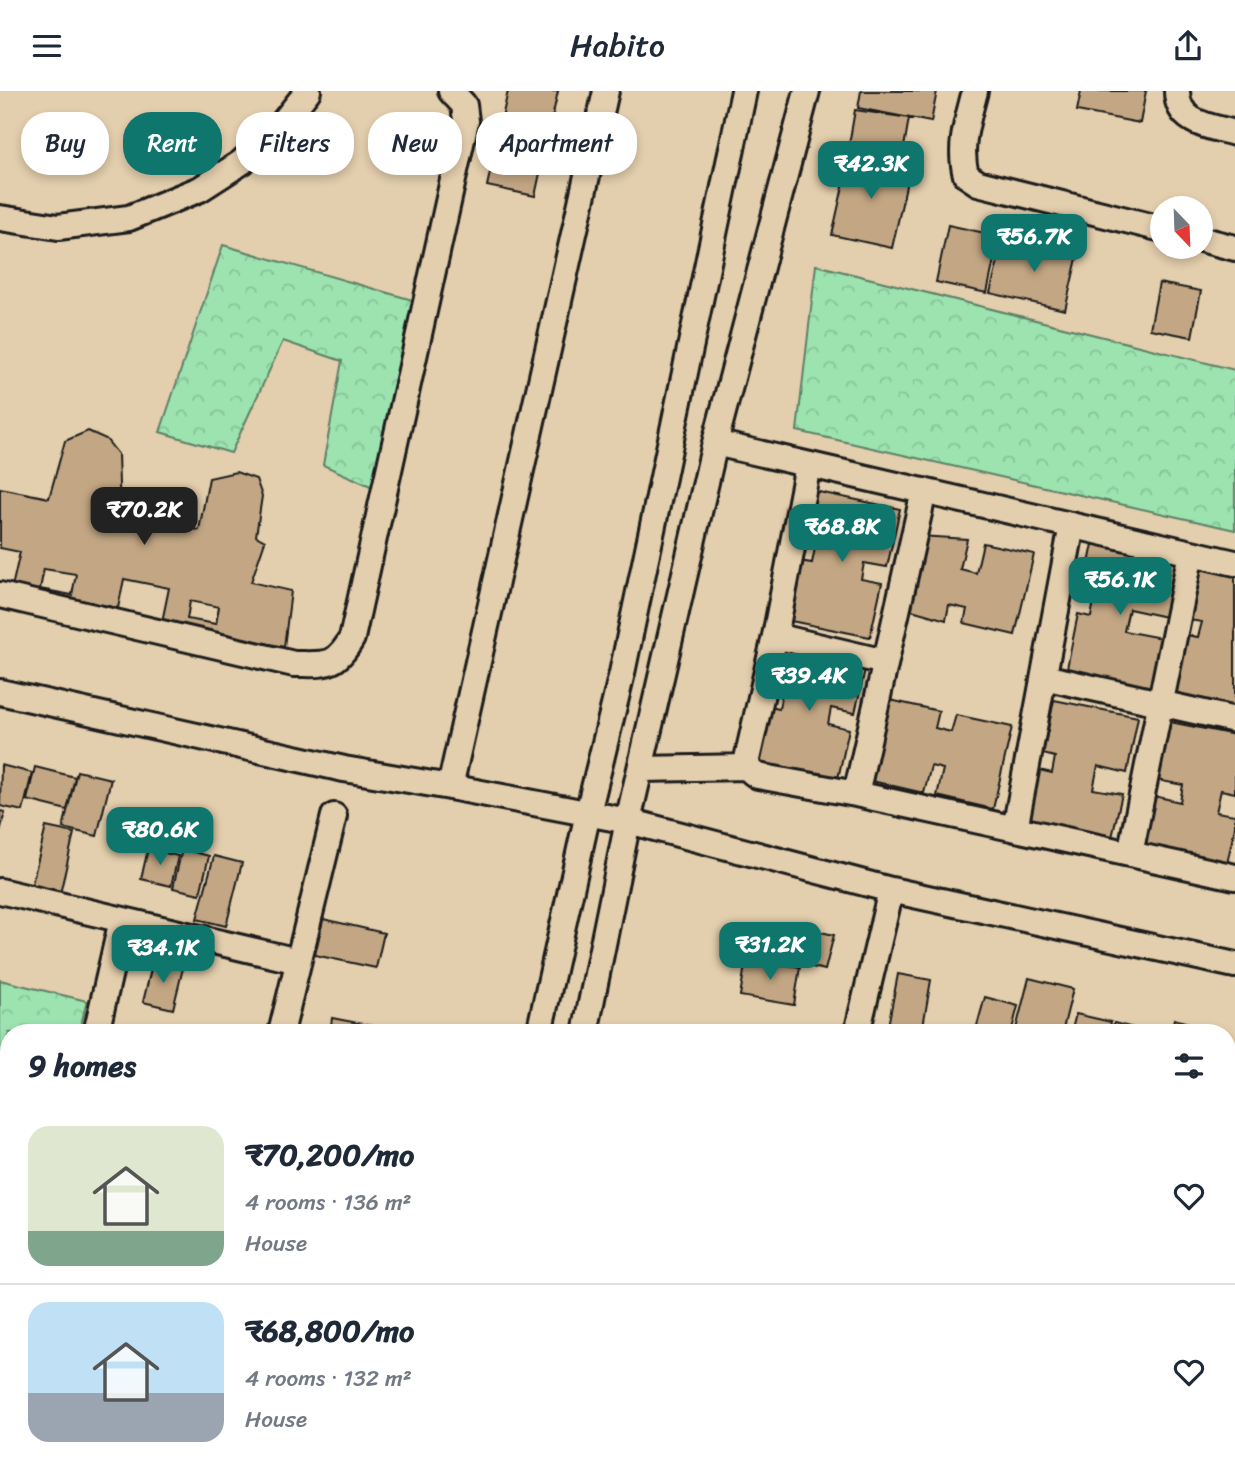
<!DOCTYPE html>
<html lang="en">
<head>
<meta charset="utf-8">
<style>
  :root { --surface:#fff; --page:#f6f6f7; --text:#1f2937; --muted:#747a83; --line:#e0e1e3; --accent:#0f766e }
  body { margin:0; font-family:Sriracha,sans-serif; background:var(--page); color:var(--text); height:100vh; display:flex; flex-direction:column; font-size:26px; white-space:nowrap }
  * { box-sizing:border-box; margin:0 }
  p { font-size:23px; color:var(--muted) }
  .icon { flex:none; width:38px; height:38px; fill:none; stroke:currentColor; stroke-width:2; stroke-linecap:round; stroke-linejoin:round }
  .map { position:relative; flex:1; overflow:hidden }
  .panel { position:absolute; left:0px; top:933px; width:1236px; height:450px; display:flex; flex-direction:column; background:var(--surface); border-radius:28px 28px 0 0; box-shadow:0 4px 10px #0003 }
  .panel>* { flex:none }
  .guide { position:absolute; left:21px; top:21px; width:700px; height:63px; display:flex; gap:14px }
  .needle { width:46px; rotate:157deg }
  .controls { position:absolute; left:1150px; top:105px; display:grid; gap:14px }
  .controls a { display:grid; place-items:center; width:63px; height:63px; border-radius:50%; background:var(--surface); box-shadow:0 4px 10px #0003; font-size:35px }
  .price { position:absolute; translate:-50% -60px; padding:0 16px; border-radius:14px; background:var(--accent); color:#fff; font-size:23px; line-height:46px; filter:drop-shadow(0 2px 4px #0008) }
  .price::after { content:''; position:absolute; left:50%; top:42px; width:21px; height:16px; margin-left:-10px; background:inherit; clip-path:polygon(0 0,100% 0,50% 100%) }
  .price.on { background:#222; color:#fff }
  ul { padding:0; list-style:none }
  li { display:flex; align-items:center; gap:21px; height:175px; padding:0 28px }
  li+li { border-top:2px solid var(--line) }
  li span { display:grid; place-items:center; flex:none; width:196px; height:140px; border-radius:21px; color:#555 }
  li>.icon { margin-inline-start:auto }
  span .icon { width:84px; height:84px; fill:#fffc; stroke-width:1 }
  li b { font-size:30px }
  h2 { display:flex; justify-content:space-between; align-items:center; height:84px; padding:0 28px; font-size:30px }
  .chip { padding:0 24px; border-radius:28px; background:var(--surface); box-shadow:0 4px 10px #0003; font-size:24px; line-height:63px }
  .chip.on { background:var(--accent); color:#fff }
  header { display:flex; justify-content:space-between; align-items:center; height:91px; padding:0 28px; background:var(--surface); font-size:32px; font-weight:600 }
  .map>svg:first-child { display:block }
</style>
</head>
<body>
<header><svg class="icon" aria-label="menu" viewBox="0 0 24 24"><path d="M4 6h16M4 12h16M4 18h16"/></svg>Habito<svg class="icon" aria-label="share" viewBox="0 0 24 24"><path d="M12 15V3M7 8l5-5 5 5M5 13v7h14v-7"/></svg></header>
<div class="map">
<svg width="1235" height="1382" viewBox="0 0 1235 1382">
  <defs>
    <pattern id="park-crowns" width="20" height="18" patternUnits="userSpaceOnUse" patternTransform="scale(1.75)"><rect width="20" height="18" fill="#9ce3b0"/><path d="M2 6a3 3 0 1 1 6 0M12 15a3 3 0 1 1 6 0" fill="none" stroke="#86c297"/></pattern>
  </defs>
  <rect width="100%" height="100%" fill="#e3cead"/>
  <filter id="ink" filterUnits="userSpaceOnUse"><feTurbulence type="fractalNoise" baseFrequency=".0143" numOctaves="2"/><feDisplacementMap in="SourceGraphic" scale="14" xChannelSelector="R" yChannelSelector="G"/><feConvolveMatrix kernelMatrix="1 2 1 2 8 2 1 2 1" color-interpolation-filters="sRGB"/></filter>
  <g filter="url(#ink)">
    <!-- park -->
    <path fill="url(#park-crowns)" stroke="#5c8066" stroke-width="2" d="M223,154L426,213L384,401L323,374L342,270L283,250L231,362L160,341Z
      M816,174L1235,279V439L797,340Z
      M0,889L87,910L79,941L9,942V1146L0,1144Z
      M1017,1374H1176L1214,1382H1015Z"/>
    <!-- building -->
    <path fill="#c3a784" stroke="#1c1c1c" stroke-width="2" fill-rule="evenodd" d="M508,0H558L535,105L487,95Z
      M861,0H937L931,31L858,17Z
      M1081,0H1146L1140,32L1077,20Z
      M855,19L909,27L902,68L848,60Z
      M850,64L910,77L892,157L832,144Z
      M948,134L999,145L987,202L936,191Z
      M1004,146L1078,163L1065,219L990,202Z
      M1159,192L1201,200L1192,246L1150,238Z
      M88,340L106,348L118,363L120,423L199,439L209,387L236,381L256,388L262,405L256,445L265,450L251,491L291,500L284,556L162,531L169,497L124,488L118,517L12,496L20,461L0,457V397L49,407L65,350ZM44,478L76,483L72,504L40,498ZM190,510L219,516L216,533L187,528Z
      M814,400L900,418L887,476L864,472L861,488L882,492L870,546L786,529L799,470L812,472L815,457L802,454Z
      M919,445L967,448L960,478L976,482L983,452L1034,463L1015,544L964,532L967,518L949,514L946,529L905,517Z
      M1093,453L1177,470L1166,526L1129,518L1124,540L1161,547L1149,600L1066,582L1078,523L1091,526L1094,510L1082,507Z
      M1201,474L1235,481V616L1173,603L1186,544L1198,546L1202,531L1189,529Z
      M783,551L866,574L855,622L831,617L828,633L849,638L837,692L754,674L766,615L779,618L782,602L770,600Z
      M890,609L939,620L935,637L951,641L956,624L1012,636L993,718L937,705L943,678L931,675L924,702L872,690Z
      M1054,609L1138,626L1127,682L1098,675L1093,698L1122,703L1110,755L1027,738L1039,679L1052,682L1055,666L1043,663Z
      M1170,631L1235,644V702L1221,699L1216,721L1235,724V736L1226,777L1142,759L1154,705L1180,711L1183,694L1157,689Z
      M1,674L32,682L23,720L0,715Z
      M35,676L75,686L67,719L27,709Z
      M77,680L111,688L97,745L63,737Z
      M0,720L5,721L0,741Z
      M46,736L74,742L60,803L31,797Z
      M148,758L178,765L171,795L141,788Z
      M182,758L209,765L200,803L173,797Z
      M214,765L242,772L226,835L197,828Z
      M323,828L384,842L376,877L315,864Z
      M786,833L834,844L825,879L778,868Z
      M746,868L800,876L794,914L740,905Z
      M153,870L183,877L173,918L143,911Z
      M898,883L931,889L922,941L888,935Z
      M1029,887L1073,898L1062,942H1015Z
      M985,906L1018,915L1011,942H975Z
      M1076,923L1111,931L1109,942H1071Z
      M332,927L384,937V942H330Z
      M1174,928L1203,936L1202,942H1170Z
      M1114,932L1153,942H1112Z
      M1227,1216L1235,1218L1228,1253H1227Z
      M1227,1275L1235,1277V1314L1227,1313Z
      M1,1297L9,1298V1359L0,1357Z
      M828,1374H860L858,1382H826Z
      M896,1374H917L915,1378Z"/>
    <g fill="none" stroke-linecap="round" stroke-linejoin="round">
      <!-- minor casing -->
      <g stroke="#1c1c1c" stroke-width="30">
        <path id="minor" d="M975,0C968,28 958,55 966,84L978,92L1162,138
          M1177,0C1177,33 1209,35 1235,42
          M0,127L58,136L129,127L200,98L242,71L281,34L308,0
          M1200,148L1235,157
          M715,352L1235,472
          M808,374L775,545L747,668C747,677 750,681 758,685L856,703L1235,786
          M0,504L294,573C326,573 335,577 352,547L466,30L464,14L451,0
          M775,545L885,571
          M1044,586L1235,629
          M0,601L344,678L450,696L628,730L891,799L1235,874
          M641,678L747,676
          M450,696L606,0
          M856,703L924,400
          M1015,738L1072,434
          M1130,763L1191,462
          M0,800L298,870
          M96,942L122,829
          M281,942L334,725
          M539,942L588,722L622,582L744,0
          M585,942L628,730L715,352L807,0
          M857,942L891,799
          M1227,1139L1235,1141
          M0,1168L9,1170
          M1186,1374L1222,1382
          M180,1382L182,1374
          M441,1382L442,1374
          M493,1382L495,1374
          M753,1382L755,1374
          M997,1382L999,1374"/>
      </g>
      <!-- minor -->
      <use href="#minor" stroke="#e3cead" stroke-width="24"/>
    </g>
  </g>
</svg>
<div class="controls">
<a><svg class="needle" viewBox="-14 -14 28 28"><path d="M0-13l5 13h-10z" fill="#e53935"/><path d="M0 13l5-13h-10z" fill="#747a83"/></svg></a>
</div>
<b class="price" style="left:871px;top:110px">₹42.3K</b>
<b class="price" style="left:1034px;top:183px">₹56.7K</b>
<b class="price on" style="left:144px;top:456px">₹70.2K</b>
<b class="price" style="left:842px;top:473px">₹68.8K</b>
<b class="price" style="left:1120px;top:526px">₹56.1K</b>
<b class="price" style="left:809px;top:622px">₹39.4K</b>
<b class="price" style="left:160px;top:776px">₹80.6K</b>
<b class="price" style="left:770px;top:891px">₹31.2K</b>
<b class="price" style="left:163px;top:894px">₹34.1K</b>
<div class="guide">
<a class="chip">Buy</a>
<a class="chip on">Rent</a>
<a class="chip">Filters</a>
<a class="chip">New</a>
<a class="chip">Apartment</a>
</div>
<section class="panel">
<h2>9 homes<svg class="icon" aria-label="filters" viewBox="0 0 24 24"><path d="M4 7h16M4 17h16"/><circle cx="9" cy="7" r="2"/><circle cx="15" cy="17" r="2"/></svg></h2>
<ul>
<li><span style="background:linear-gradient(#dfe7d0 75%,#7fa58c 0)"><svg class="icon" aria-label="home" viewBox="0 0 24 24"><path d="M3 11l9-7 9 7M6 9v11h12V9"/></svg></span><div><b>₹70,200/mo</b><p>4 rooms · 136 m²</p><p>House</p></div><svg class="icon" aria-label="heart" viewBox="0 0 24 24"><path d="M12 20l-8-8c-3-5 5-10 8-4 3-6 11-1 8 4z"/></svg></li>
<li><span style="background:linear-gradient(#bfe0f5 65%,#9aa5b1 0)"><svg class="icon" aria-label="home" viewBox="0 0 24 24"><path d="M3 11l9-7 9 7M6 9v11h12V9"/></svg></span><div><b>₹68,800/mo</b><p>4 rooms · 132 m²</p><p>House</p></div><svg class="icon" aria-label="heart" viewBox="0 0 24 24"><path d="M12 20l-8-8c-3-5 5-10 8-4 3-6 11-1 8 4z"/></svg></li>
</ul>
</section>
</div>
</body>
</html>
